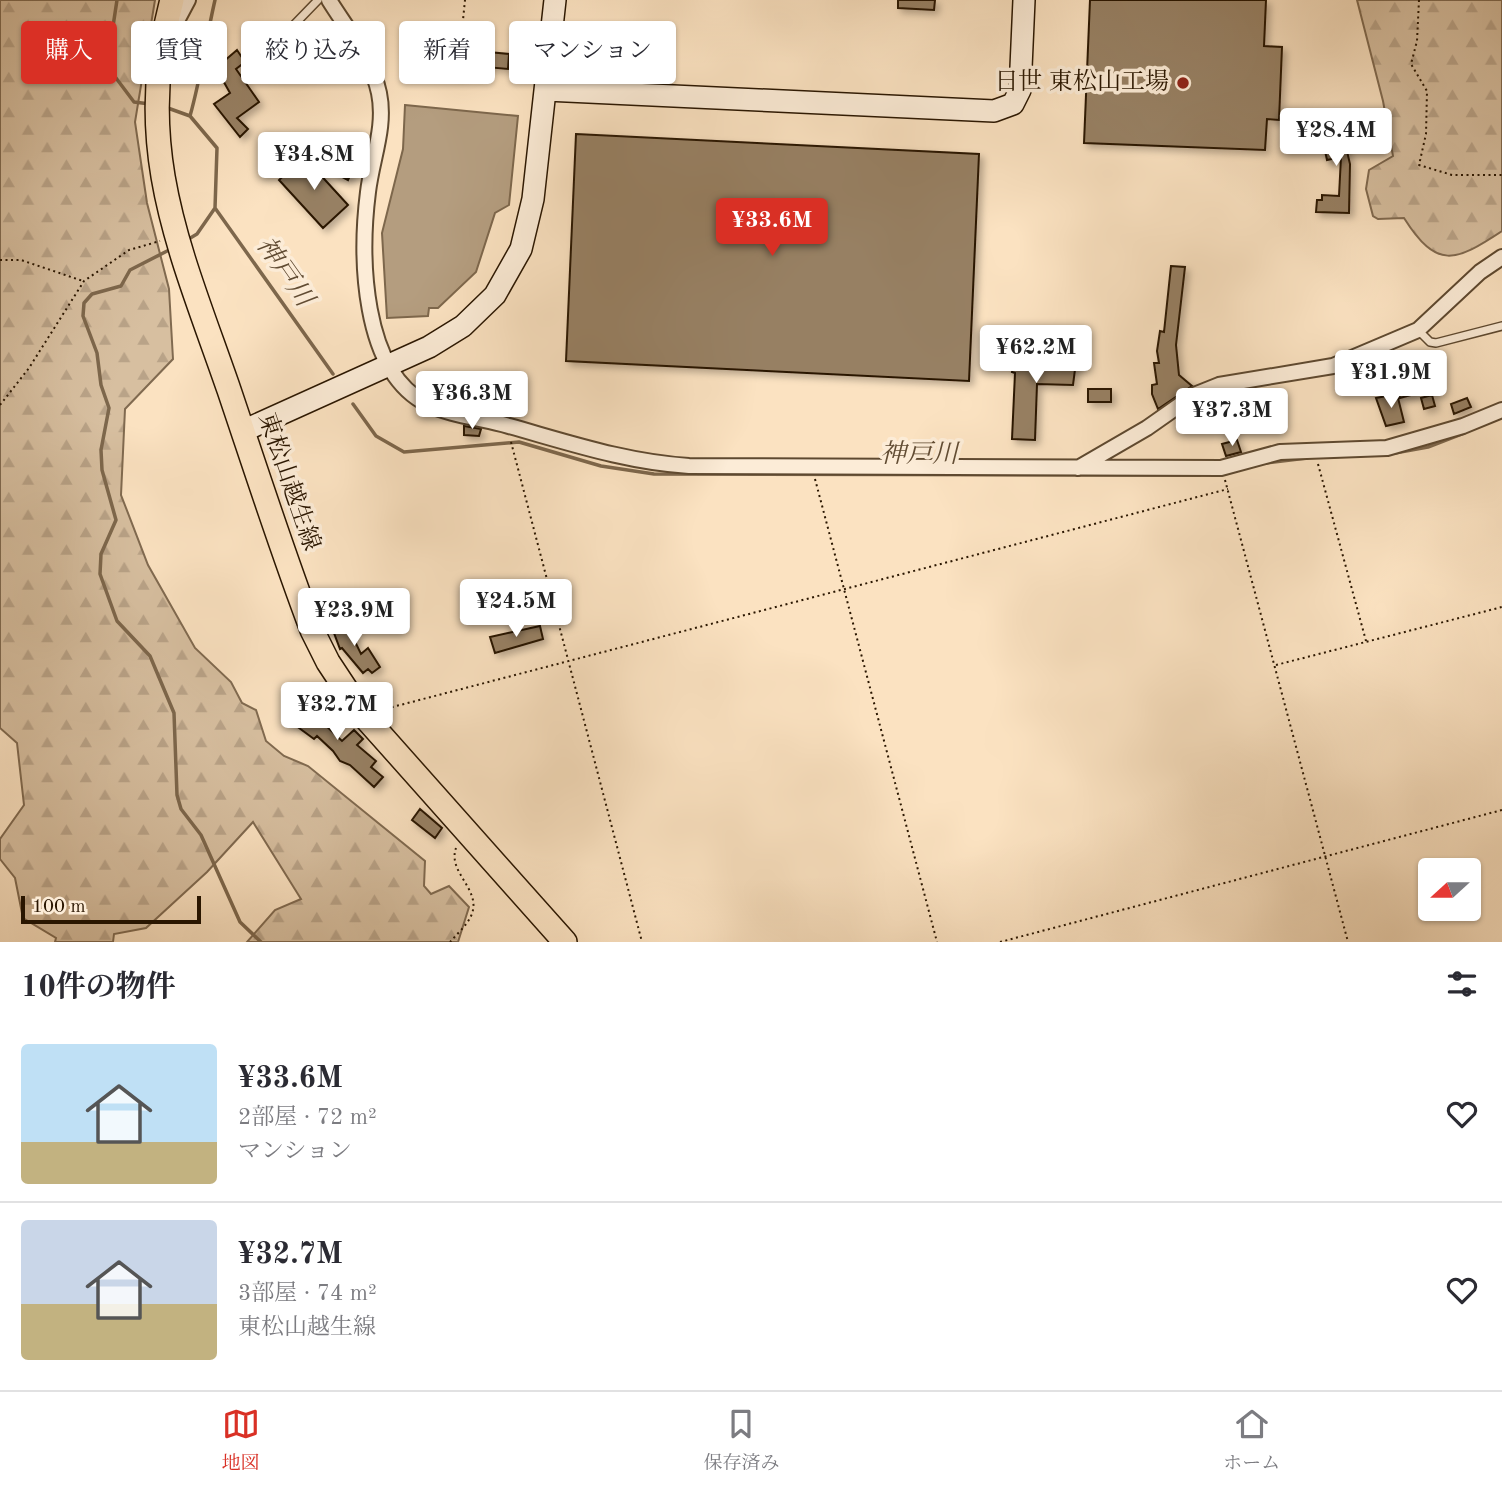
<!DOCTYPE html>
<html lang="ja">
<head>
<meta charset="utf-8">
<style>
  :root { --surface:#fff; --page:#f2f2f3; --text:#2b2b33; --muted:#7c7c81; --line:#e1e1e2; --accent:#d93025 }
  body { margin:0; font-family:"Old Standard TT","Noto Serif JP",serif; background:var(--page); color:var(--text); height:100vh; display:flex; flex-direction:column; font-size:26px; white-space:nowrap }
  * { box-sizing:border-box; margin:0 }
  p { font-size:23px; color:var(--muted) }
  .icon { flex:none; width:38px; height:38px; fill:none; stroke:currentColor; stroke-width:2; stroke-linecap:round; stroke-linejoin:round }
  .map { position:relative; height:942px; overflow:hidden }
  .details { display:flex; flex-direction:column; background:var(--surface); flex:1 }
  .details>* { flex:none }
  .hud { position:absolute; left:21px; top:21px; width:700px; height:63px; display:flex; gap:14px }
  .needle { width:46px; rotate:249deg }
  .controls { position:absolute; left:1418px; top:858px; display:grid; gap:14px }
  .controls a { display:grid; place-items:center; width:63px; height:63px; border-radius:7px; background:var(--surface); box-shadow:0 2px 5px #0004; font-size:35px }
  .scale { position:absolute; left:21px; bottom:18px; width:180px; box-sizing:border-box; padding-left:7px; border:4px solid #2a1600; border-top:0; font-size:19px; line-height:24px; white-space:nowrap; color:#2a1600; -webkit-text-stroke:5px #fcecd7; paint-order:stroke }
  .price { position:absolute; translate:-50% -60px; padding:0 16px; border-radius:7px; background:#fff; color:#222; font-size:23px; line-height:46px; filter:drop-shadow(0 2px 4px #0008) }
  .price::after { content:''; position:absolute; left:50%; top:42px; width:21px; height:16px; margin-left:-10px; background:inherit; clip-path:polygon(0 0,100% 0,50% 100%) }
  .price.current { background:var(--accent); color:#fff }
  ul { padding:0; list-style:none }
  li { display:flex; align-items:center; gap:21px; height:175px; padding:0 21px }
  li+li { border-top:2px solid var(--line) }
  li span { display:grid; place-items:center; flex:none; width:196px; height:140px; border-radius:7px; color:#555 }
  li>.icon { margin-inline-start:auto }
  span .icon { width:84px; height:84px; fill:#fffc; stroke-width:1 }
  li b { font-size:30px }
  h2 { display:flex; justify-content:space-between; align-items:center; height:84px; padding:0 21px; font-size:30px }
  .pill { padding:0 24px; border-radius:7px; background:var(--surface); box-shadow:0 2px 5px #0004; font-size:24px; line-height:63px }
  .pill.current { background:var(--accent); color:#fff }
  .tab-bar { display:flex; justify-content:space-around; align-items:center; height:98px; border-top:2px solid var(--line); background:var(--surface); font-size:19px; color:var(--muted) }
  .tab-bar a { display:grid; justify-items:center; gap:4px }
  .tab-bar .current { color:var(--accent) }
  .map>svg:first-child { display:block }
</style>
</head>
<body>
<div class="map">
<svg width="1502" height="942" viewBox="0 0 1502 942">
  <defs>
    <pattern id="forest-firs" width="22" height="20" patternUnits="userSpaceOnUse" patternTransform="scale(1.75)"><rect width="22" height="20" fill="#d7bfa0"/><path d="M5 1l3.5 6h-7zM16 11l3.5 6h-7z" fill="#b9a388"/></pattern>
    <filter id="shadow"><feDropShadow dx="4" dy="4" stdDeviation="3.5" flood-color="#0004"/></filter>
  </defs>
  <rect width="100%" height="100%" fill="#fbe2c1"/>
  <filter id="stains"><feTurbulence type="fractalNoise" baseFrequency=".00286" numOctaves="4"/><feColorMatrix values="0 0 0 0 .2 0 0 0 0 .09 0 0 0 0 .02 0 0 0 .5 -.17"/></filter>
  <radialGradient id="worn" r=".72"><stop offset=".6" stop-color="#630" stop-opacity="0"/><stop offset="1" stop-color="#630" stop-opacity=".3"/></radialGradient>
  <!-- forest -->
  <path fill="url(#forest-firs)" stroke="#806a50" stroke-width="2" d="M0,0H155L135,122L147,203L169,289L173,359L125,409L121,495L148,565L195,648L231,682L242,703L256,710L266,741L284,756L308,766L425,861L424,886L431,894L449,886L469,907L458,942H247L275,910L301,899L253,822L207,872L146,928L114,934L113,942H55L56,938L23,918L15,878L0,859V839L24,805L17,743L0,728Z
    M1357,0H1502V231C1455,262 1437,270 1404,218L1378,219L1373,216L1366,189L1369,170L1393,156L1383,101Z"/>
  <!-- water -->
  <path fill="#b49d7f" stroke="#7d674c" stroke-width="2" d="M405,105L518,116L509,205L495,213L476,272L438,308H429L428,316L387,318L382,233L403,149Z"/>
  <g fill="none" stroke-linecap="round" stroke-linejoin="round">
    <!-- stream -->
    <path stroke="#7d674c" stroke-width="3.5" d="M117,0L107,66L134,102L150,104
      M165,107L190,116L217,148L215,208L333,374
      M190,116C201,77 206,39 215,0
      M187,240L197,234L215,208
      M171,249L130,270L121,286L92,294L84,303L83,316L97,353L101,385L109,408L101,450L102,470L116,520L101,554L100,574L117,621L150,656L174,713L177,795L181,809L201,835L240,922L261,942
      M353,404L376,436L404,452L519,442L601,466L654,474L1200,475
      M1395,453L1428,447L1464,433
      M1322,457L1370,455
      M1266,463L1307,458"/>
  </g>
  <!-- building -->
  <path fill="#978064" stroke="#2a1600" stroke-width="2" filter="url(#shadow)" d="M898,0H935L934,10L898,8Z
    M1090,0H1266L1264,46L1282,47L1279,120L1267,119L1265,150L1084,143Z
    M456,44L465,45L467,50L509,54L508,69L463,65L461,75L453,74L454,59H451Z
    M237,50L245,62L236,69L259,102L237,118L248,129L240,137L214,104L230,93L216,68Z
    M1339,118L1350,164L1349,213L1316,212L1317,200H1322V195L1339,196L1341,157L1327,160L1319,123Z
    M576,134L979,154L969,381L566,361Z
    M311,150L352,171L348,180L307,158Z
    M304,157L348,205L323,228L279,180Z
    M1171,266L1185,267L1176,345L1179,375L1192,386L1158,409L1152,394V385L1157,384L1154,363H1159L1157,351L1160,331L1164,332Z
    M1017,346L1036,349L1035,356L1056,359L1057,352L1077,354L1073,385L1037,384L1035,440L1012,439L1015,373L1012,372Z
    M1415,380L1418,393L1400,398L1396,384Z
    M1088,389H1111V402H1088Z
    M1397,394L1404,422L1386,426L1376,398Z
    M1432,395L1435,406L1424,409L1421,398Z
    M1467,398L1471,407L1454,414L1451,404Z
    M464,426L481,429L479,436L464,435Z
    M1237,440L1241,452L1226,456L1222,444Z
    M344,619L361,654L368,648L380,667L372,673L368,669L363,673L342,648L340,649L331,625Z
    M540,626L543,639L495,653L490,637Z
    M307,702L323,713L319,719L342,741L354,730L363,739L357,745L376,761L371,767L383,777L374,787L350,765L340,761L333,751L317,736L314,739L291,722L295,717L291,713L297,705L302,709Z
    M420,809L442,828L435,838L412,820Z"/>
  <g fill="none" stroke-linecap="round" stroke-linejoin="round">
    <!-- lane casing -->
    <g stroke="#5e4930" stroke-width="10">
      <path id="lane" d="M258,62L318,0
        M1418,330L1430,342L1436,343L1502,326"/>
    </g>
    <!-- street casing -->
    <g stroke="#5e4930" stroke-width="18">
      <path id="street" d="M329,0C347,29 372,59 379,93C386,127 372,158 368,192C360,255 361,371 427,404C452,416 482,418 509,426C570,443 626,462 689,466L1221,468L1280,452L1387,448L1463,426L1502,410
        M171,32L188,0
        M1078,468L1147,428L1194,395L1219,385L1333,366L1418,330L1480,272L1502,257"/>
    </g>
    <!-- secondary casing -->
    <g stroke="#2a1600" stroke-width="24">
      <path id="secondary" d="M546,90L994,111L1013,104L1020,90L1024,0
        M243,431L429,347L463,326L495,295L521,249L533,199L555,0"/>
    </g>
    <!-- primary casing -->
    <g stroke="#2a1600" stroke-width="26">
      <path id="primary" d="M172,0C131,148 182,254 229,390C256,470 282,551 312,630L328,662L363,715L565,942"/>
    </g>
    <!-- path -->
    <path stroke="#2a1600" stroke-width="2" stroke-dasharray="2 3.5" stroke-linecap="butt" d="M1419,0L1417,41L1411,64L1427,91L1426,134L1419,165L1452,175H1502
      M461,40L465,0
      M0,260H21L83,281
      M0,405L29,368L84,281L129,250L160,241
      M511,442L642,942
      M1318,464L1366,641
      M815,479L937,942
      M1225,480L1348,942
      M1276,665L1502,607
      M381,710L1228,489
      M450,942C457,934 467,925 471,916C483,890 447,873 456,848
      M1000,942L1502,810"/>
    <!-- lane -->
    <use href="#lane" stroke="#fcecd7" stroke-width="7"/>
    <!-- street -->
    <use href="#street" stroke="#fcecd7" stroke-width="14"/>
    <!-- secondary -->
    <use href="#secondary" stroke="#fcecd7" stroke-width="21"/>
    <!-- primary -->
    <use href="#primary" stroke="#fbe2c1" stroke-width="23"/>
  </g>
  <!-- markers -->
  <circle fill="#8f2418" stroke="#fcecd7" stroke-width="2.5" cx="1183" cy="83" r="7"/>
  <g text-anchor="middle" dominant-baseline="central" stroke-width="7" stroke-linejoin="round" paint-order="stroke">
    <!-- poi labels -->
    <g font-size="24" fill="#2a1600" stroke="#fcecd7" text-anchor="end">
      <text x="1169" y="83">日世 東松山工場</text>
    </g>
    <!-- street labels -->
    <g font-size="24" fill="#2a1600" stroke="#fcecd7">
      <text transform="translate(288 482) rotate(71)">東松山越生線</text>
    </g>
    <!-- water labels -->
    <g font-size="26" font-style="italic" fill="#614c33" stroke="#fcecd7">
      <text transform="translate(284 272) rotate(55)">神戸川</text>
      <text x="919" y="455">神戸川</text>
    </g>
  </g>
  <rect width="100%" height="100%" filter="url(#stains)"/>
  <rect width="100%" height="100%" fill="url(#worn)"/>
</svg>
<div class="controls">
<a><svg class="needle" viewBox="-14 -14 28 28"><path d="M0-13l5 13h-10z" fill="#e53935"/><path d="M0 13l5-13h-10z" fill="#7c7c81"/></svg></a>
</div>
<div class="scale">100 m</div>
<b class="price" style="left:1336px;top:168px">¥28.4M</b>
<b class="price" style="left:314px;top:192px">¥34.8M</b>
<b class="price current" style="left:772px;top:258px">¥33.6M</b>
<b class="price" style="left:1036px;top:385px">¥62.2M</b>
<b class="price" style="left:1391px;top:410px">¥31.9M</b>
<b class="price" style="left:472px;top:431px">¥36.3M</b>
<b class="price" style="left:1232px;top:448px">¥37.3M</b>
<b class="price" style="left:516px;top:639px">¥24.5M</b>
<b class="price" style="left:354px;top:648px">¥23.9M</b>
<b class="price" style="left:337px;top:742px">¥32.7M</b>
<div class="hud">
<a class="pill current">購入</a>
<a class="pill">賃貸</a>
<a class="pill">絞り込み</a>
<a class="pill">新着</a>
<a class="pill">マンション</a>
</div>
</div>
<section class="details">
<h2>10件の物件<svg class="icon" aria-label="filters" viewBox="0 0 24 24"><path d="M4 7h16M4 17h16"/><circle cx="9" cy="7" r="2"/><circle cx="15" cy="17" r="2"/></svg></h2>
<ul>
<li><span style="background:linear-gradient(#bfe0f5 70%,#c2b280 0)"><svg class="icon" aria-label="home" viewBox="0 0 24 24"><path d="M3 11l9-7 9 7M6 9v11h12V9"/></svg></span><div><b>¥33.6M</b><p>2部屋 · 72 m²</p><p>マンション</p></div><svg class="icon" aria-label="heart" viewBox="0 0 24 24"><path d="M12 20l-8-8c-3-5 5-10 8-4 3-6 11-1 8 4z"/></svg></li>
<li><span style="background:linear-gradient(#c9d6e8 60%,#c2b280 0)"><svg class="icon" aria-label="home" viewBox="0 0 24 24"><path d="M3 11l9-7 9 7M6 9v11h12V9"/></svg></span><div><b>¥32.7M</b><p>3部屋 · 74 m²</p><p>東松山越生線</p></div><svg class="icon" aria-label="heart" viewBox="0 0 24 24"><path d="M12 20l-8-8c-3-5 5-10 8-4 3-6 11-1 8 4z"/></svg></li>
</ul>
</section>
<nav class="tab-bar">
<a class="current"><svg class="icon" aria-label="map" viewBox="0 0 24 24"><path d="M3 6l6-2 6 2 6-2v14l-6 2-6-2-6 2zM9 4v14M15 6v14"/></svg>地図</a>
<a><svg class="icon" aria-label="saved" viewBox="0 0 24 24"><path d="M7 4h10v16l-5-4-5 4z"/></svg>保存済み</a>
<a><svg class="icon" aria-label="home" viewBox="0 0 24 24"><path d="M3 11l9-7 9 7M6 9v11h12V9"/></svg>ホーム</a>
</nav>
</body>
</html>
